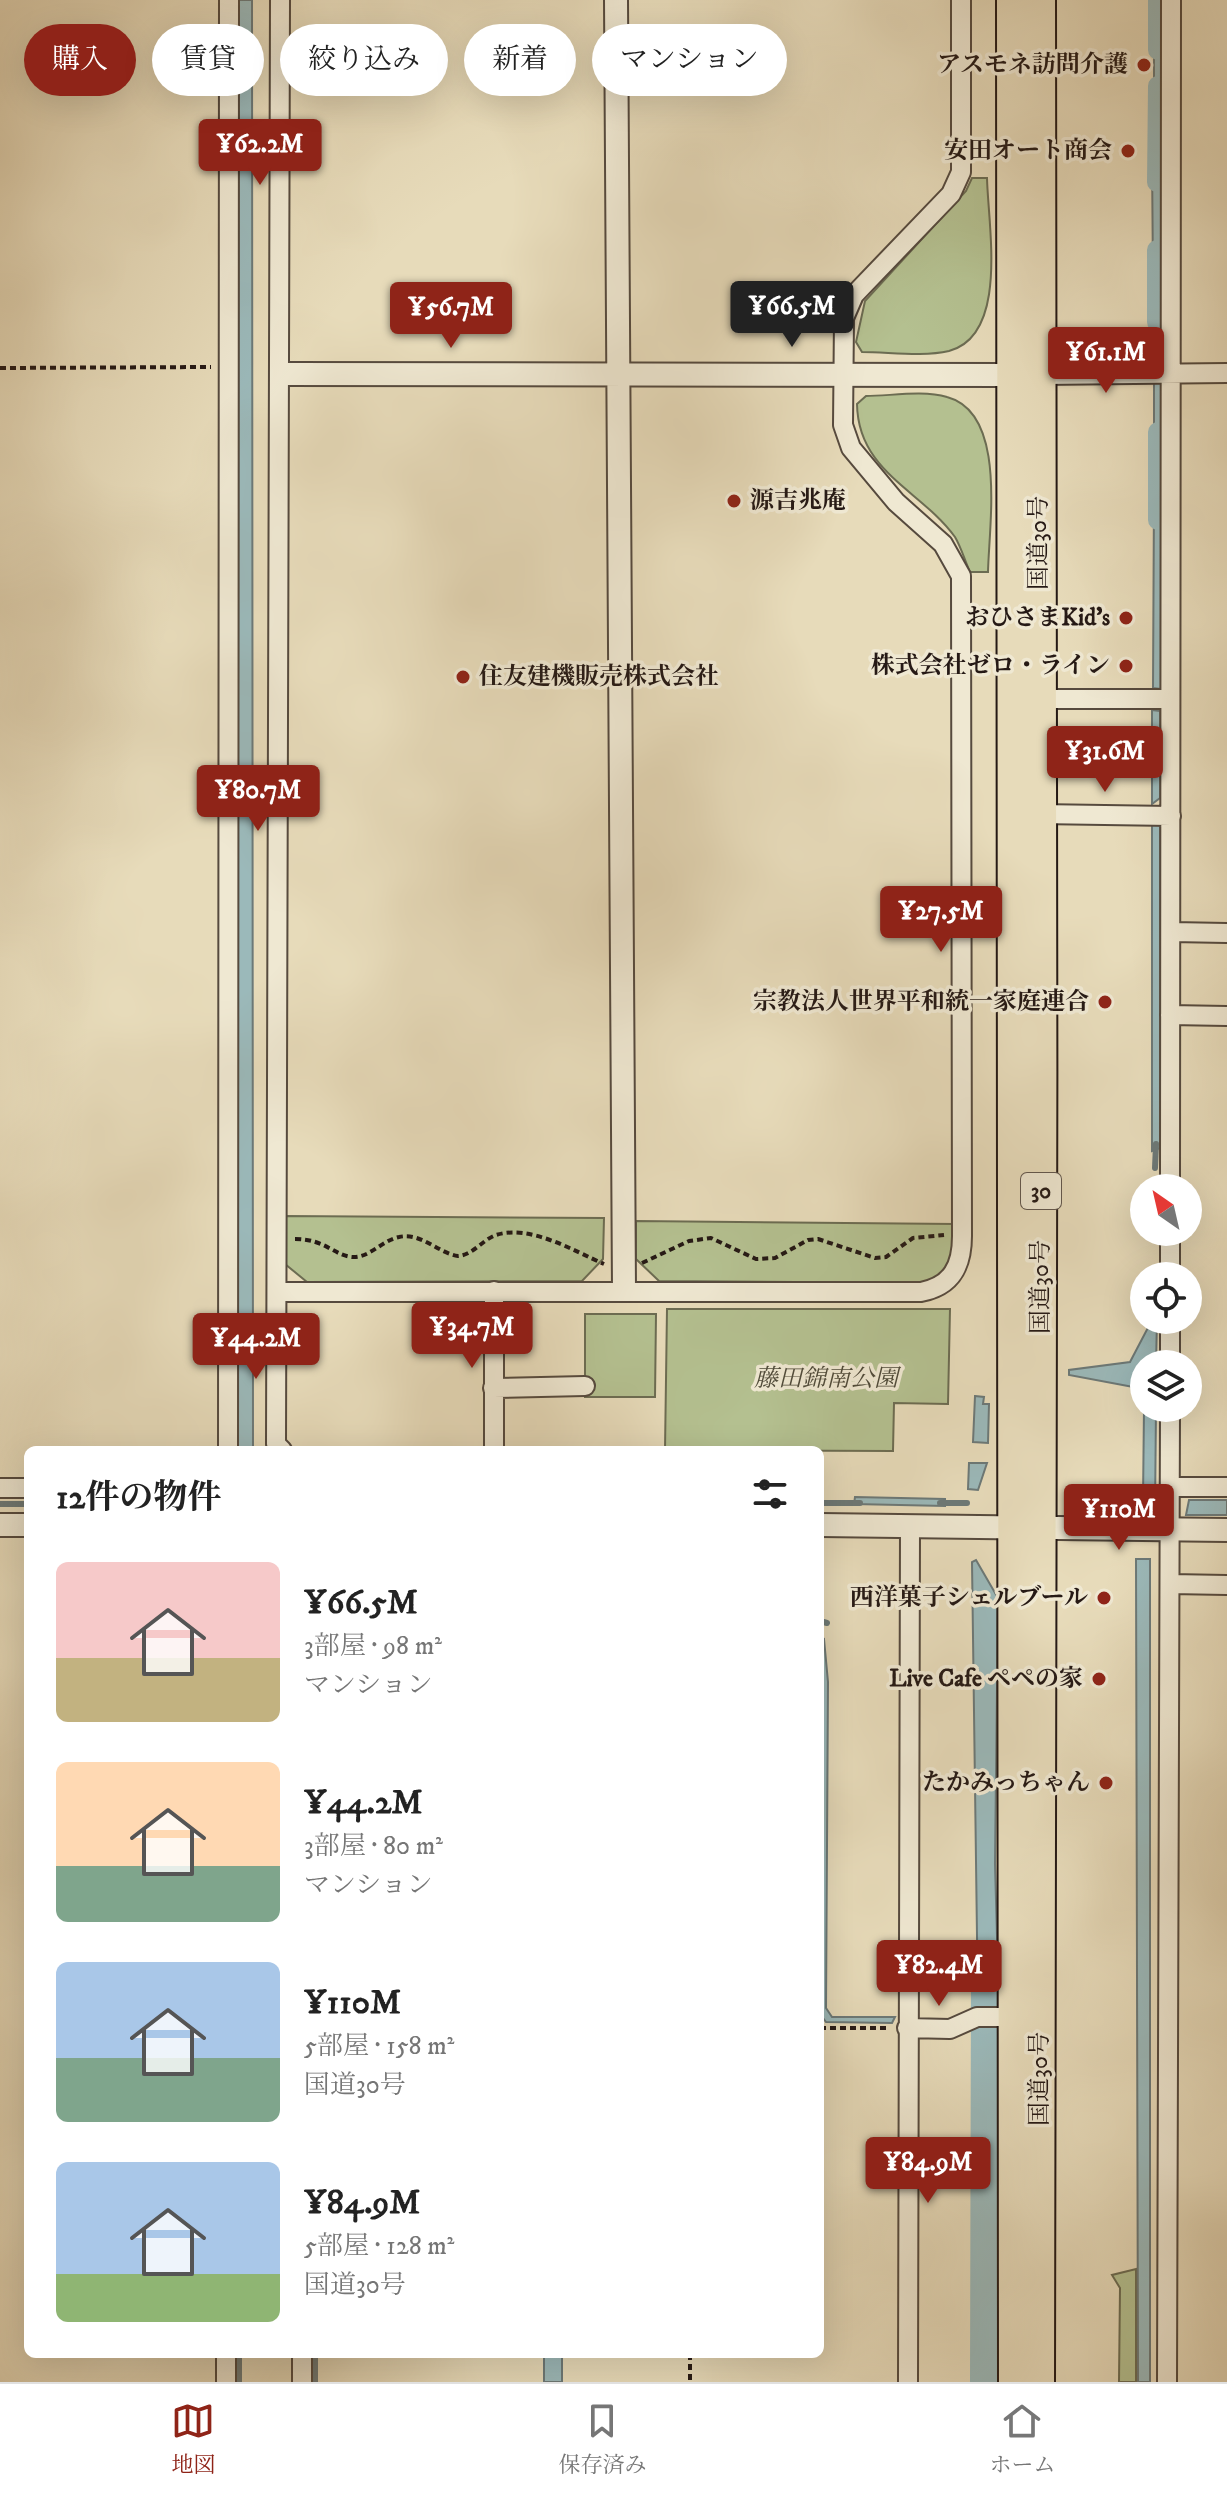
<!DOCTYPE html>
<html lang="ja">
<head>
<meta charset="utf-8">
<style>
  :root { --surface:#fff; --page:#f2f2f2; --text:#222; --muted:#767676; --line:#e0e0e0; --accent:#8f2418 }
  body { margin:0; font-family:"IM FELL DW Pica","Noto Serif JP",serif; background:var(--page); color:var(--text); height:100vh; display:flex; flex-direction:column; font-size:30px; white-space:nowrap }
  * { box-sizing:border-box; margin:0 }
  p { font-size:26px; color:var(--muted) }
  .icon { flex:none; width:44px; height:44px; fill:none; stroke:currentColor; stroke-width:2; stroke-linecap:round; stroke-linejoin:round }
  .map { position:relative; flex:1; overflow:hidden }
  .side { position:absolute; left:24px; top:1446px; width:800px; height:912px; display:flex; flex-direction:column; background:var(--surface); border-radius:12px; box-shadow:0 8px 32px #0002 }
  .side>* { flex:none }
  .banner { position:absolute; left:24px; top:24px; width:800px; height:72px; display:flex; gap:16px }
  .needle { width:52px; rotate:326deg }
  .tools { position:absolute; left:1130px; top:1174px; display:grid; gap:16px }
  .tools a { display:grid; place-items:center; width:72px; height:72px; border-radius:50%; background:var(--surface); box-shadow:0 8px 32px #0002; font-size:40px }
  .price { position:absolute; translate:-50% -68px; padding:0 18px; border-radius:8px; background:var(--accent); color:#fff; font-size:26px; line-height:52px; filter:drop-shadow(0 2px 4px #0008) }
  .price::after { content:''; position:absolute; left:50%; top:48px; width:24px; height:18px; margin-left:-12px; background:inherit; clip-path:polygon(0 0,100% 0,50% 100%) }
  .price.on { background:#222; color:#fff }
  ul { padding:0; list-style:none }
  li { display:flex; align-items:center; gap:24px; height:200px; padding:0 32px }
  li span { display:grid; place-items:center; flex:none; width:224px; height:160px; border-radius:12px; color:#555 }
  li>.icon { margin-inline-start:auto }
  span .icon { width:96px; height:96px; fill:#fffc; stroke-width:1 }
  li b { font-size:34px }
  h2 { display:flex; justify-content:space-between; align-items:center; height:96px; padding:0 32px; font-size:34px }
  .pill { padding:0 28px; border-radius:36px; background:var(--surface); box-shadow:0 8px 32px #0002; font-size:28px; line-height:72px }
  .pill.on { background:var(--accent); color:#fff }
  .dock { display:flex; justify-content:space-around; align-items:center; height:112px; border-top:2px solid var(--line); background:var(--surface); font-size:22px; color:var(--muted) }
  .dock a { display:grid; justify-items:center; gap:4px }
  .dock .on { color:var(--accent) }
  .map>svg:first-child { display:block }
</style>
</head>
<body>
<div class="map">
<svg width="1227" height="2382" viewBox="0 0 1227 2382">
  <rect width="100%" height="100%" fill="#e7dbba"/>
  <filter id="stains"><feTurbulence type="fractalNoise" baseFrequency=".0025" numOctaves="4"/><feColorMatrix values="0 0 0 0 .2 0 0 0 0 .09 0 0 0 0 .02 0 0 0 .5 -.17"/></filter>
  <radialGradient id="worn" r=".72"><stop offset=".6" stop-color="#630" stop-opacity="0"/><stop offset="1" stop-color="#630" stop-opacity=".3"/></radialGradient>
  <!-- green -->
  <path fill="#b4c090" stroke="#6c6c52" stroke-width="2" d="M972,178H987C988,226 1009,335 949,351C923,357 889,352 862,352L856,342L865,301L966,191Z
    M866,396C890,396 923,390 947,397C1007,413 989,524 988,572H970C965,561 961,547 955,537C921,490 858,472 857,404Z
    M285,1216L604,1218L603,1259L582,1281L307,1282L285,1264Z
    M636,1221L956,1224L955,1262L930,1283L659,1281L636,1259Z
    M667,1309H950L948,1404L894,1403L893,1451L665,1450Z
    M585,1314H656L655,1397H585Z
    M1136,2269V2382H1119L1120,2288L1112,2275Z"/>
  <!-- water -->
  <path fill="#9bb9ba" stroke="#6c7978" stroke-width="2" d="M239,0H252L253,1450H237Z
    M1154,22H1163L1162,112H1154Z
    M1152,158H1162L1161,278H1153Z
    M1159,297L1160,364H1153V298Z
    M1154,382H1162V457H1154Z
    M1162,494L1161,689L1153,688L1154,495Z
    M1152,710L1160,711V798L1152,804Z
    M1160,823V1148L1152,1151V824Z
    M1152,1320H1157L1156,1364H1144V1389L1069,1375V1370L1130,1362Z
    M975,1396L984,1397L983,1404H989L988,1443L973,1442Z
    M1144,1408H1156L1155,1513L1067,1511V1503L1133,1505L1143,1500Z
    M969,1463H987L978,1490L968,1489Z
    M855,1497L945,1499V1506L854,1504Z
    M1189,1500H1227V1515H1186Z
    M1136,1559H1150V2382H1138Z
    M976,1560L998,1598L995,1864L999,2010H978L972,1562Z
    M824,1639L828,1682L826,2008L832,2017H895L892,2023L826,2022L820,2014V1640Z
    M544,2354H562V2382H544Z"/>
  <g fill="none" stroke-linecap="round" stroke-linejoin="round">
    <!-- stream -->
    <path stroke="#6c7978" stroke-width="6" d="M1155,1168L1156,1144
      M820,1503H860
      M940,1503H967
      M0,1504H28
      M820,1621L827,1623
      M239,2354V2382
      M315,2382V2354"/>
    <!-- canal -->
    <path stroke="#9bb9ba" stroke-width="20" d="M1158,50V0
      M1157,182L1158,86
      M1157,250V322
      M1158,432V520"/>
    <!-- river -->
    <path stroke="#9bb9ba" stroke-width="36" d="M988,2382L989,1978"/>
    <!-- minor casing -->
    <g stroke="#564a3e" stroke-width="22">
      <path id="minor" d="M280,0L276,1444L282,1450
        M1041,375L1227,373
        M1038,699H1170
        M1038,814L1171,816
        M1172,932L1227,933
        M1170,1015L1227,1016
        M1170,1188L1171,0
        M1170,1276V1232
        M278,1292H921C952,1286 962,1266 962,1236L961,576L943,544L896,502L851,448L843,425L844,318L854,295L951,194L961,172V0
        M1170,1364V1320
        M493,1388L585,1386
        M228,1450L229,0
        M494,1450V1291
        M1170,1487H1227
        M0,1488H28
        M1171,1584L1227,1585
        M907,2028L950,2029L977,2017H1015
        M302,2354V2382
        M226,2382V2354
        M908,2382L910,1526
        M1167,2382L1170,1408"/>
    </g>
    <!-- tertiary casing -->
    <g stroke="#564a3e" stroke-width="26">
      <path id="tertiary" d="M616,0L624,1290
        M281,374L1024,375
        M0,1525H28
        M820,1525L1227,1530"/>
    </g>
    <!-- trunk casing -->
    <g stroke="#251915" stroke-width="34">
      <path id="trunk" d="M1012,0L1014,2382
        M1039,2382C1042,1588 1042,794 1040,0"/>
    </g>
    <!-- path -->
    <path stroke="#251915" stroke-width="4" stroke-dasharray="6 4" stroke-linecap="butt" d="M0,368L211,367
      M295,1239C326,1239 334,1256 353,1257C369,1258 383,1240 399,1237C421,1232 438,1253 458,1256C473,1255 482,1240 496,1235C530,1224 574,1251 604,1264
      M642,1263L689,1241L711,1238L756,1259L775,1258L808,1240L818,1239L875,1258L886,1257L913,1238L944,1235
      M820,2028H889
      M690,2354V2382"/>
    <!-- minor -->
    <use href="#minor" stroke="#efe8d2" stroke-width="18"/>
    <!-- tertiary -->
    <use href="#tertiary" stroke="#efe8d2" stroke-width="22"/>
    <!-- trunk -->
    <use href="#trunk" stroke="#e7dbba" stroke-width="30"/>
  </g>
  <!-- markers -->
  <g fill="#8f2418" stroke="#efe8d2" stroke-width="3">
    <circle cx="1144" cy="65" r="8"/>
    <circle cx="1128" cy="151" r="8"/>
    <circle cx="734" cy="501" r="8"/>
    <circle cx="1126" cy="618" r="8"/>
    <circle cx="1126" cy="666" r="8"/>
    <circle cx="463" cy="677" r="8"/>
    <circle cx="1105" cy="1002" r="8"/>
    <circle cx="1104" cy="1598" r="8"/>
    <circle cx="1099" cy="1679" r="8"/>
    <circle cx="1106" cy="1783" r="8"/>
  </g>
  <g text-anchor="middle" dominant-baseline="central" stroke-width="7" stroke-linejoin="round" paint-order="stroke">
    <!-- shield labels -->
    <rect fill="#efe8d2" stroke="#62574e" stroke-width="2" x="1021" y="1173" width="40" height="36" rx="6"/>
    <g font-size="22" font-weight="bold" fill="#251915">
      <text x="1041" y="1191">30</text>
    </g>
    <!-- poi labels -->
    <g font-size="24" font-weight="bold" fill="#251915" stroke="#efe8d2" text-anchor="end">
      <text x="1128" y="65">アスモネ訪問介護</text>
      <text x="1112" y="151">安田オート商会</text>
      <text x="750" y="501" text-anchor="start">源吉兆庵</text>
      <text x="1110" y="618">おひさまKid's</text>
      <text x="1110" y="666">株式会社ゼロ・ライン</text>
      <text x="479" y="677" text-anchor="start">住友建機販売株式会社</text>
      <text x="1089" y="1002">宗教法人世界平和統一家庭連合</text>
      <text x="1088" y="1598">西洋菓子シェルブール</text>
      <text x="1083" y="1679">Live Cafe ペペの家</text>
      <text x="1090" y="1783">たかみっちゃん</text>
    </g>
    <!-- street labels -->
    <g font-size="24" fill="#251915" stroke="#efe8d2">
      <text transform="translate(1039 543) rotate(-90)">国道30号</text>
      <text transform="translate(1041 1287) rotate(-90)">国道30号</text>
      <text transform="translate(1040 2079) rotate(-90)">国道30号</text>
    </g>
    <!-- park labels -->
    <g font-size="24" font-style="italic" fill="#504b3a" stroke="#efe8d2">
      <text x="826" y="1379">藤田錦南公園</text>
    </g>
  </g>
  <rect width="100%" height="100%" filter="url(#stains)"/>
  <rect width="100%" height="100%" fill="url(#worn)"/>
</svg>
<div class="tools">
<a><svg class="needle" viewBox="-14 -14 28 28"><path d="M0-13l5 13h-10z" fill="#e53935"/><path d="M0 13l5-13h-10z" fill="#767676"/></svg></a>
<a><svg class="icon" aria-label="locate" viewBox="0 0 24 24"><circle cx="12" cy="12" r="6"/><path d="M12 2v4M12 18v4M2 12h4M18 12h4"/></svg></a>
<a><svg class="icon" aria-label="layers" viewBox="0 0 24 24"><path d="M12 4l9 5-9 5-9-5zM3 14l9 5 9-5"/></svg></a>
</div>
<b class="price" style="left:260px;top:187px">¥62.2M</b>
<b class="price on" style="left:792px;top:349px">¥66.5M</b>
<b class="price" style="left:451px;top:350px">¥56.7M</b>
<b class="price" style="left:1106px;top:395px">¥61.1M</b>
<b class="price" style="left:1105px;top:794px">¥31.6M</b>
<b class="price" style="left:258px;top:833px">¥80.7M</b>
<b class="price" style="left:941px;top:954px">¥27.5M</b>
<b class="price" style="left:472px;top:1370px">¥34.7M</b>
<b class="price" style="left:256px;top:1381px">¥44.2M</b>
<b class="price" style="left:1119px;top:1552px">¥110M</b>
<b class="price" style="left:939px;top:2008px">¥82.4M</b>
<b class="price" style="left:928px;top:2205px">¥84.9M</b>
<div class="banner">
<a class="pill on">購入</a>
<a class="pill">賃貸</a>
<a class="pill">絞り込み</a>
<a class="pill">新着</a>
<a class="pill">マンション</a>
</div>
<section class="side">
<h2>12件の物件<svg class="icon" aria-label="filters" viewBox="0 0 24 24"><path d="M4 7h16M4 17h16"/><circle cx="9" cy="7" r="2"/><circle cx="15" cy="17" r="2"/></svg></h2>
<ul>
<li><span style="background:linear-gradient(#f6c9c9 60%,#c2b280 0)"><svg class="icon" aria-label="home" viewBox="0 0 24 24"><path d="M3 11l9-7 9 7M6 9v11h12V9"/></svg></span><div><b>¥66.5M</b><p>3部屋 · 98 m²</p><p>マンション</p></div></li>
<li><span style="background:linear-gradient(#ffd9b3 65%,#7fa58c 0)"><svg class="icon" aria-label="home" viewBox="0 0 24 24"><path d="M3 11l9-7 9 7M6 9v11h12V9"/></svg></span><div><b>¥44.2M</b><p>3部屋 · 80 m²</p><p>マンション</p></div></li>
<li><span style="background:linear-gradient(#a9c7e8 60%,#7fa58c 0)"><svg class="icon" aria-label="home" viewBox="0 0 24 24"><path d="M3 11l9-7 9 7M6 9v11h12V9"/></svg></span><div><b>¥110M</b><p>5部屋 · 158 m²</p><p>国道30号</p></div></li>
<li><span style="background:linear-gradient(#a9c7e8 70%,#8fb573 0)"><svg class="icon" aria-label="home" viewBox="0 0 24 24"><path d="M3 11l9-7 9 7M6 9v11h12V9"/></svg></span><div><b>¥84.9M</b><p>5部屋 · 128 m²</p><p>国道30号</p></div></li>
</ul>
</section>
</div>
<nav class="dock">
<a class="on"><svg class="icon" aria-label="map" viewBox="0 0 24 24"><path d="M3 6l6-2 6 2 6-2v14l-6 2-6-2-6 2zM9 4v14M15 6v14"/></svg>地図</a>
<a><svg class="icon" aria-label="saved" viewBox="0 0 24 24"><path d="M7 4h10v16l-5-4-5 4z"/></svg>保存済み</a>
<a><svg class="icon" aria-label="home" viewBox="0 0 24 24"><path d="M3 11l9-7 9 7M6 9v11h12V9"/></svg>ホーム</a>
</nav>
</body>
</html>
